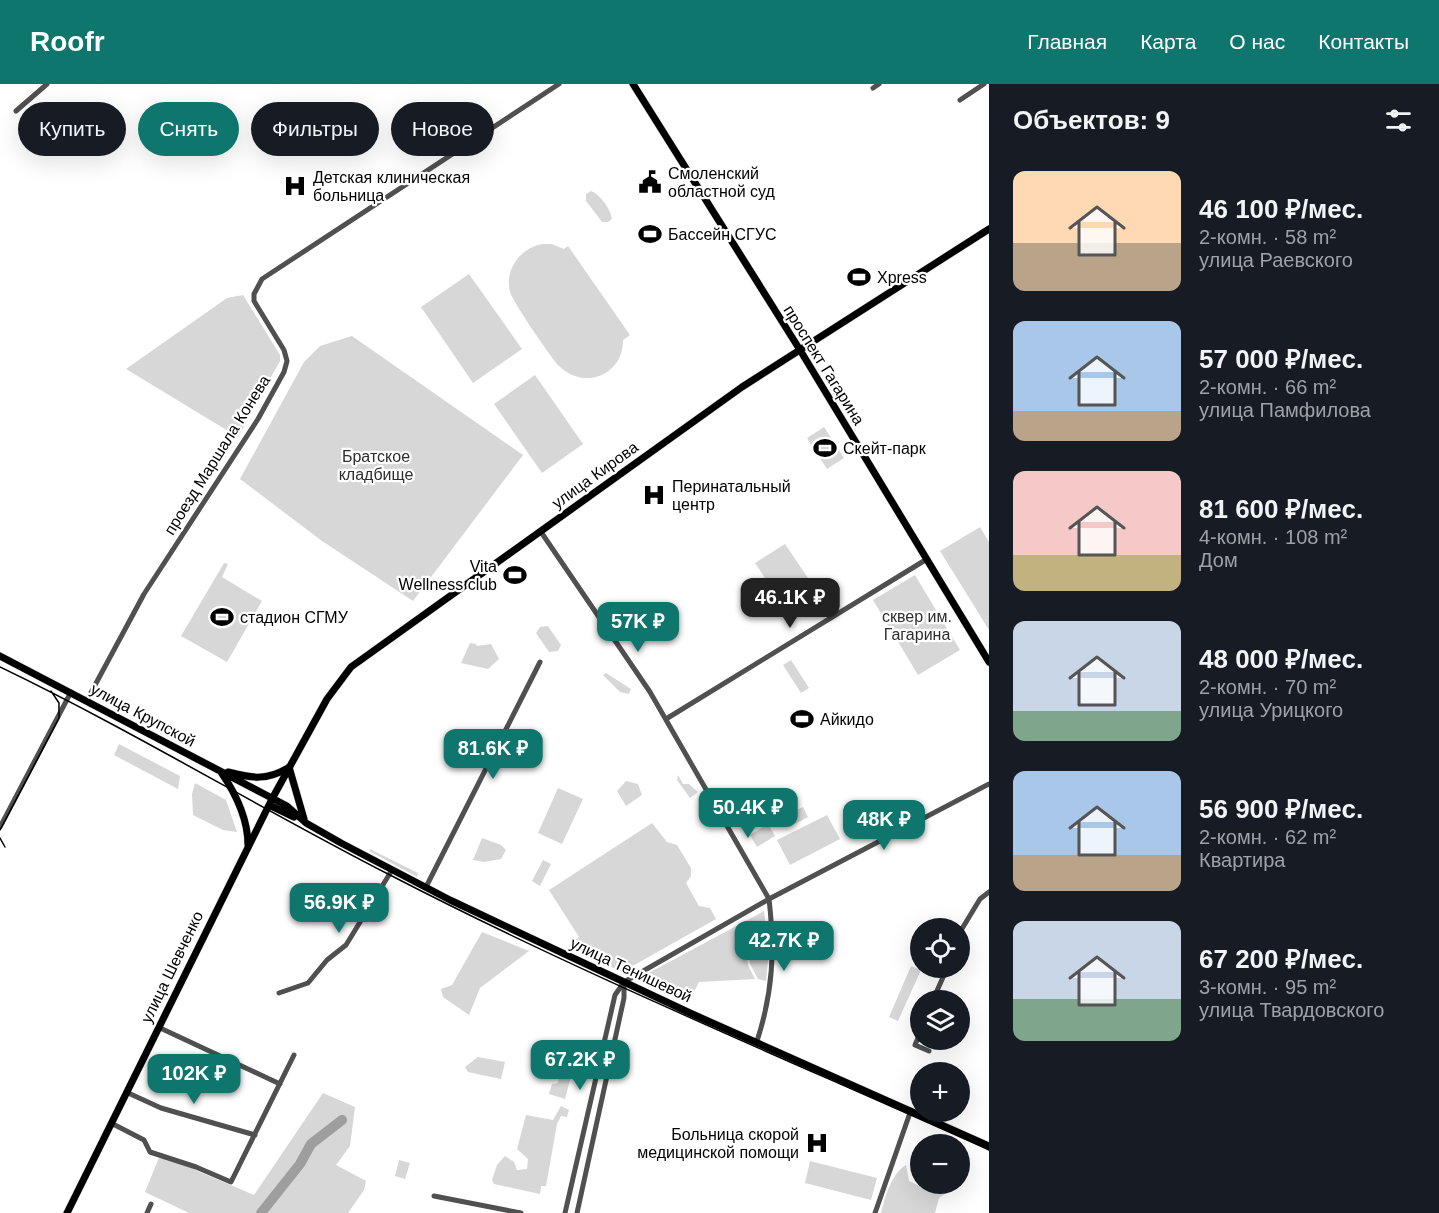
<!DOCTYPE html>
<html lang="ru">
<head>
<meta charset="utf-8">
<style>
  :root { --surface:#171b24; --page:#20242c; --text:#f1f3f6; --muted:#9ea1a6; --accent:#0f766e }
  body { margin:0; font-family:Helvetica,sans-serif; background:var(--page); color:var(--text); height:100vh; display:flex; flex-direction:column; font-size:22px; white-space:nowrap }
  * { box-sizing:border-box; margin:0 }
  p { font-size:20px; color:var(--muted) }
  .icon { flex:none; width:33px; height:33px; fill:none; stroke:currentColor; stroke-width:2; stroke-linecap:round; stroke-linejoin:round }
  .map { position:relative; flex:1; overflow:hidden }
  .panel { display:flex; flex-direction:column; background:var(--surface); width:450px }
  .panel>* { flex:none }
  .hud { position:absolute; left:18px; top:18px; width:570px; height:54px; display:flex; gap:12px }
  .controls { position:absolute; left:910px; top:834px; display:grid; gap:12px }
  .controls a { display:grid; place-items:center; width:60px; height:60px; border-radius:50%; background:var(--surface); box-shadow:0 6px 24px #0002; font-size:30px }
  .price { position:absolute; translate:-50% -51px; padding:0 14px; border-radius:12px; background:var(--accent); color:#fff; font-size:20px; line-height:39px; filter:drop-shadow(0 2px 3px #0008) }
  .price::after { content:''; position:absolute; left:50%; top:36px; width:18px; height:14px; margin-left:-9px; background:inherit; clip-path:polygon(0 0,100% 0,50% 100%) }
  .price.current { background:#222; color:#fff }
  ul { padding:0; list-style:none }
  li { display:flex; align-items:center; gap:18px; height:150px; padding:0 24px }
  li span { display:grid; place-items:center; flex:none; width:168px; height:120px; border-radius:12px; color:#555 }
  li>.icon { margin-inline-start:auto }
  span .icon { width:72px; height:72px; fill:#fffc; stroke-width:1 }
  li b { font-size:26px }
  h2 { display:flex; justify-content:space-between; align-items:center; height:72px; padding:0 24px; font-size:26px }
  .pill { padding:0 21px; border-radius:27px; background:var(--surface); box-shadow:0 6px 24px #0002; font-size:21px; line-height:54px }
  .pill.current { background:var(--accent); color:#fff }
  header { display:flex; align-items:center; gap:36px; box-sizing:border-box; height:84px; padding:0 30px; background:var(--accent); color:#fff }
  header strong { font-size:28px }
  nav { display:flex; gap:33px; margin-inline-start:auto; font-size:21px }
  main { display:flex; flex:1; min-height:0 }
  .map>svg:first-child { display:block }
</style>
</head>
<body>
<header>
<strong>Roofr</strong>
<nav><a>Главная</a><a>Карта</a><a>О нас</a><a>Контакты</a></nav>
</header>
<main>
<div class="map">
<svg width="989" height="1129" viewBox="0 0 989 1129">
  <rect width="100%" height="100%" fill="#fff"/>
  <!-- green -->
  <path fill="#d7d7d7" d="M591,107C600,110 611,126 612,135L608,138H602L586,117V110Z
    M542,160H552L564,165L568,162L630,251L623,256C623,292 583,307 558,281C550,272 513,218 510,208C504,185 521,164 542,160Z
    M469,190L522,265L473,299L421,223Z
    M243,211L280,271V277L238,353L126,285L227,214Z
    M352,252L523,371L413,517L322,457L240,395L304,278L320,262Z
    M535,291L583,360L542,389L494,320Z
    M824,343L844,374L827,385L807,354Z
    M980,443L989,458V546L940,467Z
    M785,460L810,497L780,517L755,479Z
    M224,479L228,480L222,493L262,517L227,578L181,552Z
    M915,491L960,566L918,591L873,516Z
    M548,542L561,561L558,567L549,568L536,549L540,543Z
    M470,559L476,560L477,562L491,560L499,575L488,585L461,579Z
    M791,576L809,604L801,609L783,581Z
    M606,589L631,605L629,610L620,608L603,591Z
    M119,660L180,692L178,705L114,671Z
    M678,691L683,700H689L698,708L690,714L677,696Z
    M626,697L638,700L642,711L626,722L617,707Z
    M195,699L226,716L237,748L223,746L193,731L192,710Z
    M558,704L583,715L562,760L538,749Z
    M803,723L808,733L791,742L786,731Z
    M827,731L840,755L790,781L777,756Z
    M652,739L667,758L677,761L691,784V792L686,799L699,822L710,824L716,835L622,888L571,864L569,861L579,853L549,806Z
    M768,740L775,752L757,763L750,751Z
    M482,754L501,761L506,766L501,775L484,778L473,776Z
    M370,765L418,789L417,793L369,767Z
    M543,776L551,780L540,802L532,797Z
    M764,827L769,867L766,897L758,895L750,880L744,838Z
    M742,839L748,881L755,895L699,898L689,918L641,896L643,892Z
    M482,848L529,867L480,904L469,931L443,913L441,905L452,901Z
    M911,882L921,886L898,937L889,933Z
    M478,973L505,978L501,995L468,988L465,983Z
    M554,982L572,988L565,1015L549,1010L552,1000L558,999L559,993L552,989Z
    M323,1009L355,1023L350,1062L336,1081L366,1097L364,1106L348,1129H189L145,1108L160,1071L254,1111Z
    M561,1022L569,1026L567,1033L561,1032L557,1040L546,1102H541L540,1110L494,1100L492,1096L497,1081L505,1072L514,1078L517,1086L527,1085L528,1075L517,1065L526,1031L553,1036Z
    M399,1076L410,1079L405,1095L395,1092Z
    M810,1077L877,1094L871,1116L805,1099Z
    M906,1081L909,1097L932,1108L935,1104H945L946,1109L939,1114L935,1129H881C885,1113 891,1090 906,1081Z"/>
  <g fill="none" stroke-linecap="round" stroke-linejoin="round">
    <!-- river -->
    <path stroke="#9e9e9e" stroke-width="10" d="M261,1129L300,1080L311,1060L342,1036"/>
    <!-- major casing -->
    <g stroke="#dbdbdb" stroke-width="8">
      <path id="major" d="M633,0L800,266L989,578
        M0,572L287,722L306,739L341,759L450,816L690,929L989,1062
        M289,683L304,735
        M221,688C236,710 248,734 248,761
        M228,688C252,694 266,697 288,684
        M269,721L294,733
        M67,1129L272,715L327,615L351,583L742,303L989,145"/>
    </g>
    <!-- minor -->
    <path stroke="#505050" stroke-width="5" d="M873,4L879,0
      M960,16L984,0
      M16,27L47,0
      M541,448L650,608L769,815C775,866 773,908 757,957
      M87,616L144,510L258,335L284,288L287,277L284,266L254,217V210L262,195L559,0
      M666,635L927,475
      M0,743L71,608
      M426,803L540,578
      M960,848L980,815L989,808
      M279,909L308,899L327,876L346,861L392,786
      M933,916L947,884
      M158,943L280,1000
      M921,947L915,961L929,967
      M126,1008L161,1024L255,1051
      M111,1039L144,1056L150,1068L196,1083L231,1098L294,971
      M434,1112L521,1129
      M147,1129L151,1120
      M565,1129L615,911L624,898L769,815L989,700
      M577,1129L624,914V899
      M875,1129L911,1026"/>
    <!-- major -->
    <use href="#major" stroke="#000" stroke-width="7"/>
    <!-- tram -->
    <path stroke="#000" stroke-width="1.5" d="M0,583C133,647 259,724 390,791C585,892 789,976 989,1066
      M0,746L59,634V619L51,607
      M0,754L5,763"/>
  </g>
  <!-- icons -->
  <defs>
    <g id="civic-bare" transform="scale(1.8)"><path d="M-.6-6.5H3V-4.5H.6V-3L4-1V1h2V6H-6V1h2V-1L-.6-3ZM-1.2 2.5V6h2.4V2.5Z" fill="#000" stroke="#fff" stroke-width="2.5" paint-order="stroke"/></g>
    <g id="hospital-bare" transform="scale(1.8)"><path d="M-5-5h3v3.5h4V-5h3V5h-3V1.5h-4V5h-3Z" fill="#000" stroke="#fff" stroke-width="2.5" paint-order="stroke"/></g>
    <g id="stadium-bare" transform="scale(1.8)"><path d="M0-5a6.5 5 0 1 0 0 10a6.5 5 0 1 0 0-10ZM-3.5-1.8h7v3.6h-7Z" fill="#000" stroke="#fff" stroke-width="2.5" paint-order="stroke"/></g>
  </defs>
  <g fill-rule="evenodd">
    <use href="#civic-bare" x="650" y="98"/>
    <use href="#hospital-bare" x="295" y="102"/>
    <use href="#stadium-bare" x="650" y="150"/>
    <use href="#stadium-bare" x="859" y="193"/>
    <use href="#stadium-bare" x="825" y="364"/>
    <use href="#hospital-bare" x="654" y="411"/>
    <use href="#stadium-bare" x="515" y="491"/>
    <use href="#stadium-bare" x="222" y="533"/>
    <use href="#stadium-bare" x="802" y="635"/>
    <use href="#hospital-bare" x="817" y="1059"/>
  </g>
  <g text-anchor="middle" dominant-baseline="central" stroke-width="4.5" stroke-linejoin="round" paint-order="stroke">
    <!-- poi labels -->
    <g font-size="16" fill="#000" stroke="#fff" text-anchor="start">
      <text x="668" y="89">Смоленский<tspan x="668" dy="18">областной суд</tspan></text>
      <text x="313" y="93">Детская клиническая<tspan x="313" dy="18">больница</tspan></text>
      <text x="668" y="150">Бассейн СГУС</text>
      <text x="877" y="193">Xpress</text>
      <text x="843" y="364">Скейт-парк</text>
      <text x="672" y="402">Перинатальный<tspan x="672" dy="18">центр</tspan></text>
      <text x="497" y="482" text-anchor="end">Vita<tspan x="497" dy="18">Wellness club</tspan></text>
      <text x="240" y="533">стадион СГМУ</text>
      <text x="820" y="635">Айкидо</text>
      <text x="799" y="1050" text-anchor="end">Больница скорой<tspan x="799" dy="18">медицинской помощи</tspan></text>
    </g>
    <!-- street labels -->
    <g font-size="16" fill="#000" stroke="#fff">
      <text transform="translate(824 281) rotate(58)">проспект Гагарина</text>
      <text transform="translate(217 371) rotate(-58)">проезд Маршала Конева</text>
      <text transform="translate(595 391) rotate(-36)">улица Кирова</text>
      <text transform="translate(143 631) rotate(28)">улица Крупской</text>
      <text transform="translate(172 883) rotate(-64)">улица Шевченко</text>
      <text transform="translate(631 886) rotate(25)">улица Тенишевой</text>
    </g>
    <!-- park labels -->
    <g font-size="16" fill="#2e2e2e" stroke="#fff">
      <text x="376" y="372">Братское<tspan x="376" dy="18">кладбище</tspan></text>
      <text x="917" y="532">сквер им.<tspan x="917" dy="18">Гагарина</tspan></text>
    </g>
  </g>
</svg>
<div class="controls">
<a><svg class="icon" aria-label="locate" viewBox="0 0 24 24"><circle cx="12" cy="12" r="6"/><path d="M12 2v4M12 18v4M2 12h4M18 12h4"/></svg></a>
<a><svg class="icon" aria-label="layers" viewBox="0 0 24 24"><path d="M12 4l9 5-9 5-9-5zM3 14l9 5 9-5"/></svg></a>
<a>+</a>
<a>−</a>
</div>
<b class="price current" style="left:790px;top:545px">46.1K ₽</b>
<b class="price" style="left:638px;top:569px">57K ₽</b>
<b class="price" style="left:493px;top:696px">81.6K ₽</b>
<b class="price" style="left:748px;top:755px">50.4K ₽</b>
<b class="price" style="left:884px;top:767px">48K ₽</b>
<b class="price" style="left:339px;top:850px">56.9K ₽</b>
<b class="price" style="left:784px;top:888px">42.7K ₽</b>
<b class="price" style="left:580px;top:1007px">67.2K ₽</b>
<b class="price" style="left:194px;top:1021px">102K ₽</b>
<div class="hud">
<a class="pill">Купить</a>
<a class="pill current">Снять</a>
<a class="pill">Фильтры</a>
<a class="pill">Новое</a>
</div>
</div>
<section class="panel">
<h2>Объектов: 9<svg class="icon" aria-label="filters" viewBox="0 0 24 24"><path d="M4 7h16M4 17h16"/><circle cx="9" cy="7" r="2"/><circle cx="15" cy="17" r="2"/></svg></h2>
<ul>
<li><span style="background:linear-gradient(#ffd9b3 60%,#b9a48a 0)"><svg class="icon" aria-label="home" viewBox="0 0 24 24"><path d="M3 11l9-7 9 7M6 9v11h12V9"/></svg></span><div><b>46 100 ₽/мес.</b><p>2-комн. · 58 m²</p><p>улица Раевского</p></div></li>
<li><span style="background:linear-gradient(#a9c7e8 75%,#b9a48a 0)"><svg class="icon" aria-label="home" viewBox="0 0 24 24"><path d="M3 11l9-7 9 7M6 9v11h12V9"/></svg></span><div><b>57 000 ₽/мес.</b><p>2-комн. · 66 m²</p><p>улица Памфилова</p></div></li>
<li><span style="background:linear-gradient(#f6c9c9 70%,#c2b280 0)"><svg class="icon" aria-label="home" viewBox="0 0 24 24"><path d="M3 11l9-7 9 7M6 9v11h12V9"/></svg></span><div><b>81 600 ₽/мес.</b><p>4-комн. · 108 m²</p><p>Дом</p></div></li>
<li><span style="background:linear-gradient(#c9d6e8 75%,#7fa58c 0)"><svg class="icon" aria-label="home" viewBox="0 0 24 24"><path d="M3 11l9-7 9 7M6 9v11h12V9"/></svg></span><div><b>48 000 ₽/мес.</b><p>2-комн. · 70 m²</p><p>улица Урицкого</p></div></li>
<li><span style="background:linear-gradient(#a9c7e8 70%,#b9a48a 0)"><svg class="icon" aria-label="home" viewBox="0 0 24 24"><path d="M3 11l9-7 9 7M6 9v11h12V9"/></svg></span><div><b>56 900 ₽/мес.</b><p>2-комн. · 62 m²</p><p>Квартира</p></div></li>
<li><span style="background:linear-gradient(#c9d6e8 65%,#7fa58c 0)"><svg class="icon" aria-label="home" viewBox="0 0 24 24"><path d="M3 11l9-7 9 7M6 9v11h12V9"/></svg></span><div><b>67 200 ₽/мес.</b><p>3-комн. · 95 m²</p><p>улица Твардовского</p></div></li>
</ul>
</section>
</main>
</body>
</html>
